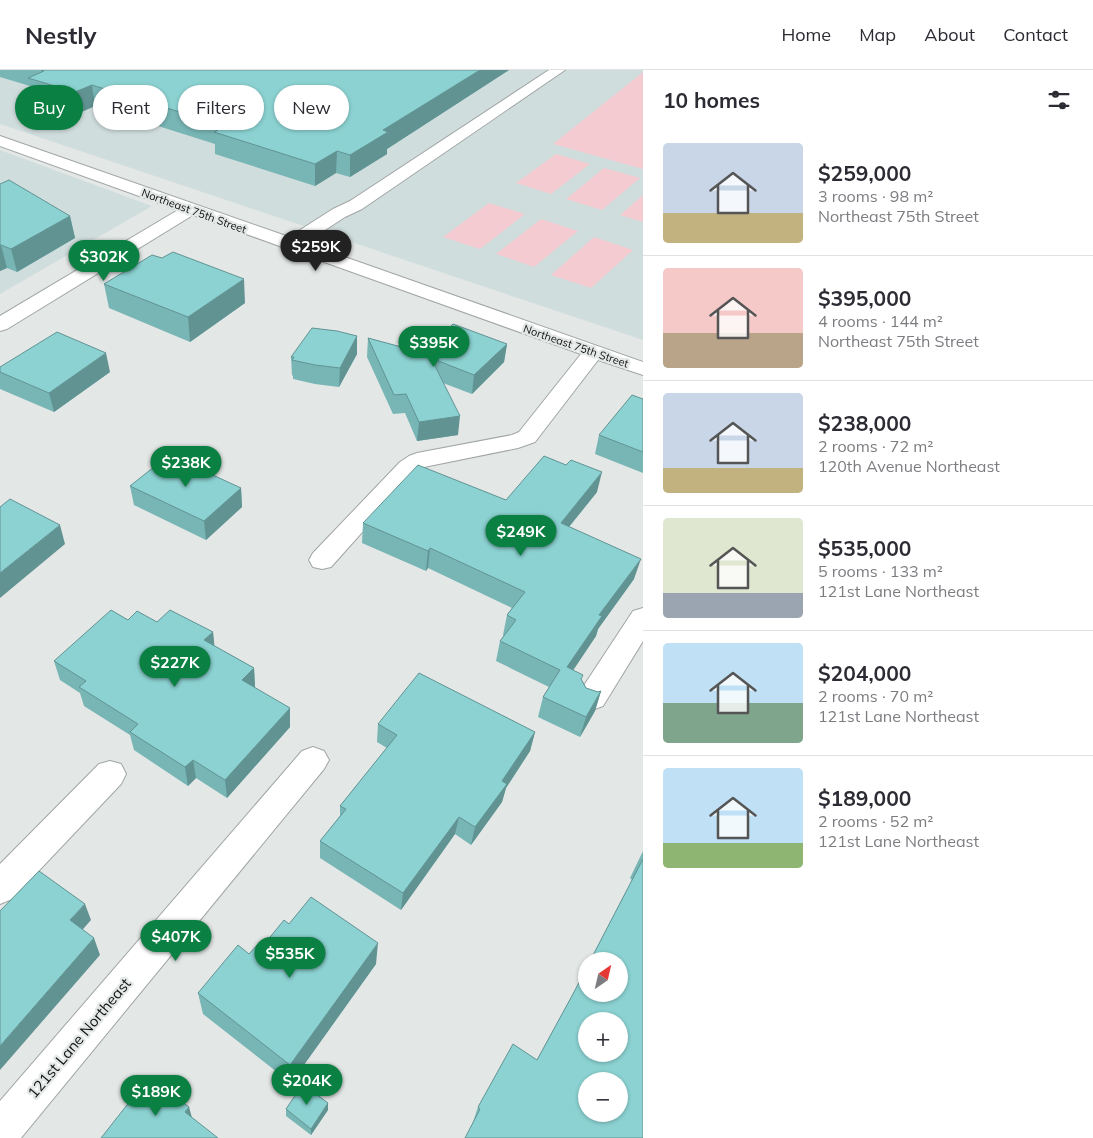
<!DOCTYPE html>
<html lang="en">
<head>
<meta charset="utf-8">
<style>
  :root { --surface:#fff; --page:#f2f2f3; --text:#2b2b33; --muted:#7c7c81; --line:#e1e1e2; --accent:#0b8043 }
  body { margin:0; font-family:Mulish,sans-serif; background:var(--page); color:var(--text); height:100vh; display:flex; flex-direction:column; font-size:19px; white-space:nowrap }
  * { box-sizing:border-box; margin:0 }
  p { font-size:16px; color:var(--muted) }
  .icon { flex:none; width:28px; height:28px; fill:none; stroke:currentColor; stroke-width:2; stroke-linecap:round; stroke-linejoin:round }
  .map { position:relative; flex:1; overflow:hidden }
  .details { display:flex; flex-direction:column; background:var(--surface); width:450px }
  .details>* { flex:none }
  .banner { position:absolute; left:15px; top:15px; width:475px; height:45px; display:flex; gap:10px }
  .needle { width:32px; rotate:34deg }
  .fabs { position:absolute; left:578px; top:882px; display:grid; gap:10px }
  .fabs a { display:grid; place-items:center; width:50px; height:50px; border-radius:50%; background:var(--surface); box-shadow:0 1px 4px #0004; font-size:25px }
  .price { position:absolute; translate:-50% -42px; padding:0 11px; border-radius:18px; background:var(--accent); color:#fff; font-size:16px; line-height:32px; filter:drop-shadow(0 1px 2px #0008) }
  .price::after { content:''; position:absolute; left:50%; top:30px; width:15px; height:11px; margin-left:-8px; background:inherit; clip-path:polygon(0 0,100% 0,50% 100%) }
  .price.current { background:#222; color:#fff }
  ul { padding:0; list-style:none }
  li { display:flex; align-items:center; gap:15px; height:125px; padding:0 20px }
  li+li { border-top:1px solid var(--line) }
  li span { display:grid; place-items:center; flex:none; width:140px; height:100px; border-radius:5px; color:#555 }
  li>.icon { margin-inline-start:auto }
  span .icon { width:60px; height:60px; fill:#fffc; stroke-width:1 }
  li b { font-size:21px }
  h2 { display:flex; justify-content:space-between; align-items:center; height:60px; padding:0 20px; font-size:21px }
  .chip { padding:0 18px; border-radius:22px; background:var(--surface); box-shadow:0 1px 4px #0004; font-size:18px; line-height:45px }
  .chip.current { background:var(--accent); color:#fff }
  header { display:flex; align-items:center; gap:30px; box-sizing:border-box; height:70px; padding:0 25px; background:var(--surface); border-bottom:1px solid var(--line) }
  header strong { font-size:24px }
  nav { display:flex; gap:28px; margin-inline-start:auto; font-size:18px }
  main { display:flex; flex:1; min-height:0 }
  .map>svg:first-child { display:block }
</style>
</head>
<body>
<header>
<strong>Nestly</strong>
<nav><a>Home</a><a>Map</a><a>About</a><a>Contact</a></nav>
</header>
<main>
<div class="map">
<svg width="643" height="1068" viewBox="0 0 643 1068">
  <rect width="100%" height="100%" fill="#e3e7e6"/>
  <!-- built -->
  <path fill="#d0dddd" d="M0,0H643V270L0,54Z
    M0,80L152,136L0,224Z"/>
  <!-- green -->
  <path fill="#f3cbd1" d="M643,2V99L553,74L642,3Z
    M556,84L590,94L551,124L516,113Z
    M604,98L640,108L602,140L566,129Z
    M643,125V152L620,145Z
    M489,133L525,144L480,179L443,167Z
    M541,149L578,161L534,197L496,184Z
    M594,167L633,180L591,218L551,205Z"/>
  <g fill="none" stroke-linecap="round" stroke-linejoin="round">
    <!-- minor casing -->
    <g stroke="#a1a5a5" stroke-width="2">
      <path id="minor" d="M549,0H565L362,139L345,147L305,173L643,292V305L598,290L535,372L518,378L424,397L416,402L331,497L322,499L313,497L309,490L313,483L400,392L409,386L417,383L512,365L519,362L581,284L193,145L7,259L0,261V246L178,140L0,76V66L289,167L333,139L350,131Z
        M643,538V571L603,636L592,640L581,636L577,628L581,620L633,541Z
        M313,677L324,681L329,690L324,699L21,1068H0V1031L302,681Z
        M110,691L121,694L126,704L121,714L12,829L0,834V794L99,694Z"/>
    </g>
    <!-- minor -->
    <use href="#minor" fill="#fff" fill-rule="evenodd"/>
  </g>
  <!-- wall -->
  <path fill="#78b5b5" d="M0,0H509L387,79V84L350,107L336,103L315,116L215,84V74L95,36L79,43L32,28L30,16L0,7Z
    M0,114L70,146L75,168L17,202L7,198L0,201Z
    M162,188L245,233L190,272L109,238L104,214Z
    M446,261L507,274L504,292L472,324L443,313L458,365L417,371L405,343L393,344L367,287L368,268L405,278L425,276Z
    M357,266V284L339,317L315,314L293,309V306L292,305L291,287Z
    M0,297L110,302L54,342L0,319Z
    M643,329V403L595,384L599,365Z
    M130,416L241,418L242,437L206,470L134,435Z
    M597,422L569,457L634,509L598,559L596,566L573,600L581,609L586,618L598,622L601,621L595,641L580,667L538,647L543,627L549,617L496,591L500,571L504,566L503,565L507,545L512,538L428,498L426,501L362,473L363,453L506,430Z
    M128,550L157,552L213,562L214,576L254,598L255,617L254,618L290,657L227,728L196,708L188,716L134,680L130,665L84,636L80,623L60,610L54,591Z
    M378,654L535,662L530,681L506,718L502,732L471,775L455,764L401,840L320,788V771L340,746V736L387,678L377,672Z
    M643,781V1068L472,1055L478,1037L537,990L573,924L632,810L630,808Z
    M289,854L376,894L291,1013L203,944L198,923L249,884L262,877Z
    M328,1033V1040L311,1065L286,1046V1039Z"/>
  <!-- shaded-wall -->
  <path fill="#629393" d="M480,0H509L387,79V84L350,107V85L383,60Z
    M92,15L95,36L79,43L75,22Z
    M337,81L336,103L315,116V94Z
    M70,146L75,168L17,202L11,179Z
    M0,175H1L7,198L0,201Z
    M244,209L245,233L190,272L188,247Z
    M357,266V284L339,317L340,298Z
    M507,274L504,292L472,324L474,305Z
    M106,283L110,302L54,342L49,323Z
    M460,346L458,365L417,371L419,352Z
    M602,402L597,422L556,473L561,453Z
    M241,418L242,437L206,470L204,451Z
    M60,455L65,474L0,528V503Z
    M430,478L428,498L426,501L428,481Z
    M641,489L634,509L598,559L596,566L562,617L567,597L599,545Z
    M213,562L215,581L204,570Z
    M254,598L255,617L243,629L242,610Z
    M601,621L595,641L580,667L586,647Z
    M290,638V657L227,728L225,710Z
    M535,662L530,681L506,718L502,732L471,775L475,757L502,711Z
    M193,690L196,708L188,716L185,697Z
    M459,747L455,764L401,840L403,823Z
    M85,834L91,850L77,866L70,850Z
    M94,868L100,885L0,1000V976Z
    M378,873L376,894L291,1013L290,995Z
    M328,1033V1040L311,1065V1059Z
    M189,1037L194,1055L185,1042Z"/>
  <!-- building -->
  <path fill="#8cd2d2" stroke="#629393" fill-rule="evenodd" d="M41,0H480L383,60L388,62L350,85L337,81L315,94L214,62L225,56L92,15L75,22L28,8L44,1Z
    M9,110L70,146L11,179L1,175H0V114Z
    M173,182L244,209L188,247L104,214L152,185L162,188Z
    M453,254L507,274L474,305L431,288L460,346L419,352L406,324L394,325L368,268L405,278L419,265L425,276L443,260L446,261Z
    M312,258L337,261L357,266L340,298L315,295L292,290L294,287H291Z
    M57,262L106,283L49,323L0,302V297Z
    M632,325L643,329V382L599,365Z
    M169,385L241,418L204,451L130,416Z
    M544,386L566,395L571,390L602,402L561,453L641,489L599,545L602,546L567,597L583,605L581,609L586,618L598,622L601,621L586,647L543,627L560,600L500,571L516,550L507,545L525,522L430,478L428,481L363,453L418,395L506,430Z
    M10,429L60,455L0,503V437Z
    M111,540L128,550L137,541L157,552L170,540L213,562L204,570L254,598L242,610L290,638L225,710L193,690L185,697L130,662L138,654L79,617L86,611L54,591Z
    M419,603L535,662L502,711L507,714L475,757L459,747L403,823L320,771L346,739L340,736L397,665L378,654Z
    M643,789V1068H465L480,1039L478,1037L513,974L537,990L573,924L586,899V924H619V891H590ZM586,951H619V984H586ZM586,1011H619V1044H586Z
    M39,801L85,834L70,850L94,868L0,976V841Z
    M311,827L378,873L290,995L198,923L238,875L249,884L258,874L262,877L284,850L289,854Z
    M149,1007L189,1037L185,1042L218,1068H101Z
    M303,1014L328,1033L311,1059L286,1039Z"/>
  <g text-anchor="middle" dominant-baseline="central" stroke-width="4.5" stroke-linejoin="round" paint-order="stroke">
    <!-- far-street labels -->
    <g font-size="11" fill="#111212" stroke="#e3e7e6">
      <text transform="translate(194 141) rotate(20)">Northeast 75th Street</text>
      <text transform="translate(576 276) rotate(19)">Northeast 75th Street</text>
    </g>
    <!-- near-street labels -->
    <g font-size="15" fill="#111212" stroke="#e3e7e6">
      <text transform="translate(79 968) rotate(-50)">121st Lane Northeast</text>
    </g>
  </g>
</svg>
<div class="fabs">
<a><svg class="needle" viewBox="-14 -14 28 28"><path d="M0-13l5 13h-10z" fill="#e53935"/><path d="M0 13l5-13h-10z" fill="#7c7c81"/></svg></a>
<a>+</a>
<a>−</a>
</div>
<b class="price current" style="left:316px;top:202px">$259K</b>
<b class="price" style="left:104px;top:212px">$302K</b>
<b class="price" style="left:434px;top:298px">$395K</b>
<b class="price" style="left:186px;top:418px">$238K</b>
<b class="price" style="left:521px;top:487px">$249K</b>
<b class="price" style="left:175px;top:618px">$227K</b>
<b class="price" style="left:176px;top:892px">$407K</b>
<b class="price" style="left:290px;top:909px">$535K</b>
<b class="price" style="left:307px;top:1036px">$204K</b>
<b class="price" style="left:156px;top:1047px">$189K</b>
<div class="banner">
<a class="chip current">Buy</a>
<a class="chip">Rent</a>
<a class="chip">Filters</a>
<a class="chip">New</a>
</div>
</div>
<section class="details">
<h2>10 homes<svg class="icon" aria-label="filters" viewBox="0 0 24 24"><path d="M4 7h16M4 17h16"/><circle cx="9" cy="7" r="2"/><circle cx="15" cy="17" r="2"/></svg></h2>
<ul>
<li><span style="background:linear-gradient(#c9d6e8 70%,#c2b280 0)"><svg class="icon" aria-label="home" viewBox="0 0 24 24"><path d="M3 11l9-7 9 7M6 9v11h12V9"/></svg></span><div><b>$259,000</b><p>3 rooms · 98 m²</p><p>Northeast 75th Street</p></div></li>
<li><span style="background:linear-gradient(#f6c9c9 65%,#b9a48a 0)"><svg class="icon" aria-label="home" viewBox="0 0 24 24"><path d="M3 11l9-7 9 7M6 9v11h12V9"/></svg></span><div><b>$395,000</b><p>4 rooms · 144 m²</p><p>Northeast 75th Street</p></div></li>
<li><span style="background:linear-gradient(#c9d6e8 75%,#c2b280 0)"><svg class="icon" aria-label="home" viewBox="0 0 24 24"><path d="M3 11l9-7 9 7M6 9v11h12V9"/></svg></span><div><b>$238,000</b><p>2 rooms · 72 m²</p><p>120th Avenue Northeast</p></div></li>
<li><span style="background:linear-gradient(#dfe7d0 75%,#9aa5b1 0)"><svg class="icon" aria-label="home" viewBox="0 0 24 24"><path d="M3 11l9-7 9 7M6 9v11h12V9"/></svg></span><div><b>$535,000</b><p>5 rooms · 133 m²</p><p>121st Lane Northeast</p></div></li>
<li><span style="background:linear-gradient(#bfe0f5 60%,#7fa58c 0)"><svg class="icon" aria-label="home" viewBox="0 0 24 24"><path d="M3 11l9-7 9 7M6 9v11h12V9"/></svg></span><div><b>$204,000</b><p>2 rooms · 70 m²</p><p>121st Lane Northeast</p></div></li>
<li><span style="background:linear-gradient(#bfe0f5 75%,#8fb573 0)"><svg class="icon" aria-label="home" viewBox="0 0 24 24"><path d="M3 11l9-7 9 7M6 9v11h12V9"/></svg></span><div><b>$189,000</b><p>2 rooms · 52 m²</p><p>121st Lane Northeast</p></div></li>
</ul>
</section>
</main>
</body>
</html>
